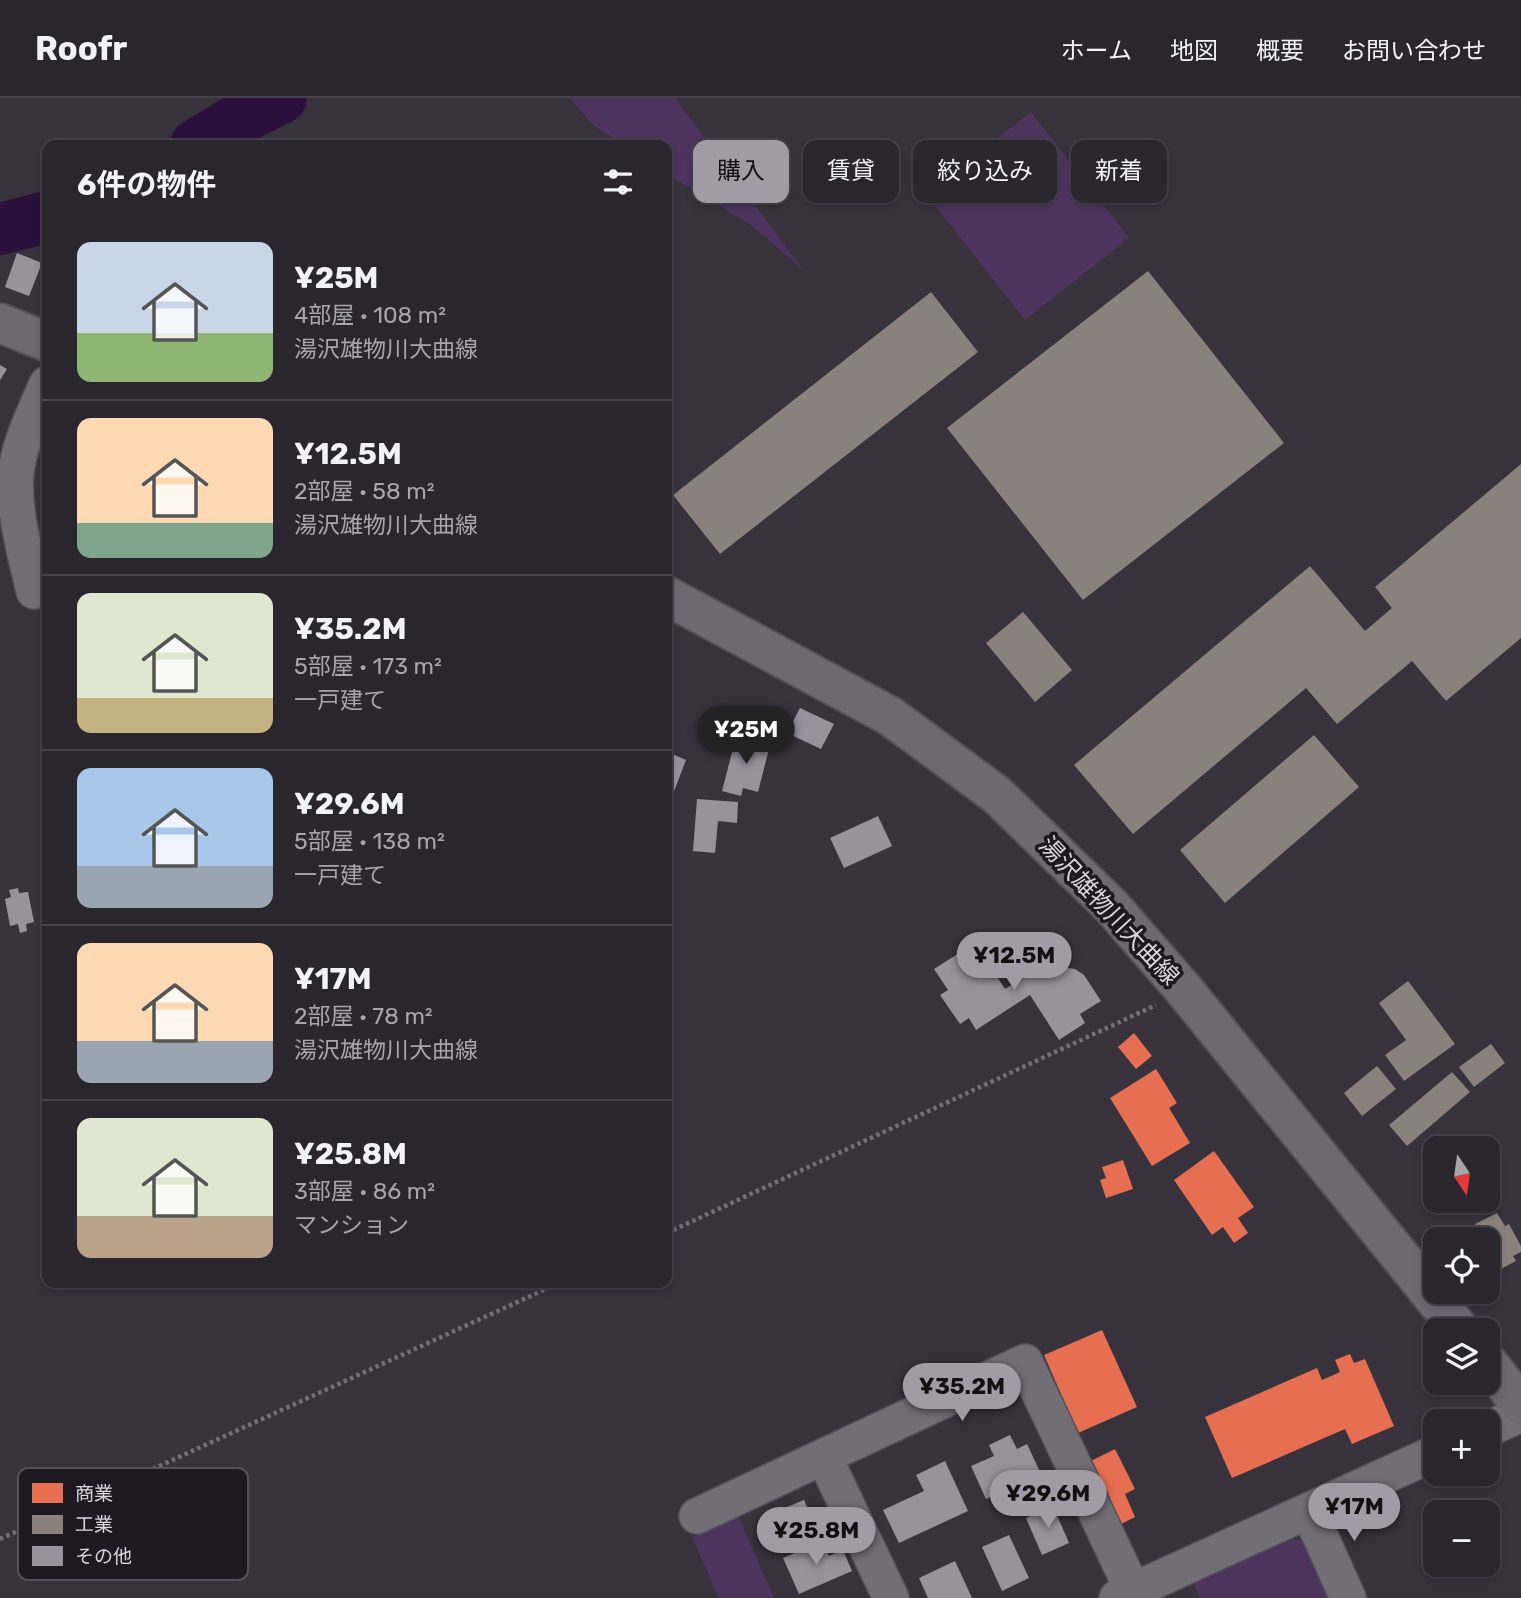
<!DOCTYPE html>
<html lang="ja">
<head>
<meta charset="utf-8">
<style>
  :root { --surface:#29262d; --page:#353239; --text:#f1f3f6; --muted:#a5a5aa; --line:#454349; --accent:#a09ba5 }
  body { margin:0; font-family:Rubik,"Noto Sans JP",sans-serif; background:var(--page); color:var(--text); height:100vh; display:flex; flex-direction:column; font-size:26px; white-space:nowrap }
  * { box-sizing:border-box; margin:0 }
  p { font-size:23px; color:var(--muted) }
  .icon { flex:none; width:38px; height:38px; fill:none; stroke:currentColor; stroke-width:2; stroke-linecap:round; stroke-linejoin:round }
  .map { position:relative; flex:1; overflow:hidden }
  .drawer { position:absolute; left:42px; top:42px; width:630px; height:1148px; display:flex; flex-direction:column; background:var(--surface); border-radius:14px; box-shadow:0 4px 10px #0003,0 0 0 2px var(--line) }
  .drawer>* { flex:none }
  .hud { position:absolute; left:693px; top:42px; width:665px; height:63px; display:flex; gap:14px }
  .needle { width:46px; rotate:167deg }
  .fabs { position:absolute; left:1423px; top:1038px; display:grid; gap:14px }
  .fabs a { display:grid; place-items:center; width:77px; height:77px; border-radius:14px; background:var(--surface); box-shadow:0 4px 10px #0003,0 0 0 2px var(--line); font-size:35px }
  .price { position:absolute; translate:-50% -60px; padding:0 16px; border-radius:24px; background:var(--accent); color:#111; font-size:23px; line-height:46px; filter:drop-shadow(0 2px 4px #0008) }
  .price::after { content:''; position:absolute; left:50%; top:42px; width:21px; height:16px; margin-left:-10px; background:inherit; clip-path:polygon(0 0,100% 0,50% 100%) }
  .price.selected { background:#222; color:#fff }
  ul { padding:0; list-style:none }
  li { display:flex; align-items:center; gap:21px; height:175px; padding:0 35px }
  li+li { border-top:2px solid var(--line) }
  li span { display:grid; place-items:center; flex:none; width:196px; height:140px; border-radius:14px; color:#555 }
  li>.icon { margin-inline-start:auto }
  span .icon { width:84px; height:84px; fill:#fffc; stroke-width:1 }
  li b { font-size:30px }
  h2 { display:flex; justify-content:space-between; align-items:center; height:84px; padding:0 35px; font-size:30px }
  .tag { padding:0 24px; border-radius:14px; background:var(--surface); box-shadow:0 4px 10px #0003,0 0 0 2px var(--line); font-size:24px; line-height:63px }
  .tag.selected { background:var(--accent); color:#111 }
  header { display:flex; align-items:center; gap:42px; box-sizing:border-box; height:98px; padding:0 35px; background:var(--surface); border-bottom:2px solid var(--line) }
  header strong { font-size:33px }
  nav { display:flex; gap:38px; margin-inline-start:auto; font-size:24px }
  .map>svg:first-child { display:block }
</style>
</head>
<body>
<header>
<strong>Roofr</strong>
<nav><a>ホーム</a><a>地図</a><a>概要</a><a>お問い合わせ</a></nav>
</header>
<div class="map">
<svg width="1521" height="1500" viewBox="0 0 1521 1500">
  <rect width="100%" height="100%" fill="#37323c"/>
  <!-- green -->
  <path fill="#4d345e" d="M570,0H675L803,172L751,127L667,76V47H624L593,27Z
    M1031,14L1129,140L1025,222L926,96Z
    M738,1418L774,1500H719L692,1439Z
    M1285,1440L1306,1443L1333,1500H1200L1192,1481Z"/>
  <!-- shops -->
  <path fill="#e76f51" d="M1134,935L1152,958L1136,971L1118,949Z
    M1156,971L1177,1005L1169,1010L1190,1045L1152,1068L1110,1000Z
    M1214,1053L1254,1109L1238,1120L1248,1135L1234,1145L1223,1129L1212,1137L1174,1082Z
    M1123,1062L1133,1091L1106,1100L1100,1082L1106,1080L1102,1069Z
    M1102,1232L1137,1309L1078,1335L1044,1257Z
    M1350,1256L1354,1265L1365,1261L1394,1328L1352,1346L1345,1331L1232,1380L1205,1319L1317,1270L1322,1282L1340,1274L1335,1262Z
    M1115,1351L1135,1391L1125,1396L1135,1419L1119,1427L1089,1364Z"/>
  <!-- industry -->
  <path fill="#8a817c" d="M1148,173L1284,345L1083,502L947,330Z
    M931,194L978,254L720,456L673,397Z
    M1521,366V540L1446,603L1412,563L1337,626L1306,590L1133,736L1074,667L1310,468L1365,533L1392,510L1375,489Z
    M1023,514L1072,572L1035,604L986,545Z
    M1314,637L1359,689L1225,805L1180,752Z
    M1408,883L1455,946L1404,983L1385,957L1406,942L1379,905Z
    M1491,946L1505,965L1474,989L1459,969Z
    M1377,968L1396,991L1362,1018L1344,995Z
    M1452,974L1470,994L1407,1048L1389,1027Z
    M1497,1115L1505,1128L1509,1126L1521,1148V1154L1513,1158L1516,1163L1499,1172L1488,1151V1141H1482L1475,1126Z"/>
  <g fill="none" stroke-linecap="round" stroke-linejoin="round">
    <!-- river -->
    <path stroke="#2b0f3c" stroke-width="52" d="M196,47L239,21L281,0
      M0,131L47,119"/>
  </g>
  <!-- building -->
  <path fill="#98929d" d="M17,155L42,165L29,198L5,189Z
    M0,267L7,271L0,282Z
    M46,362H47V388L41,387Z
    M800,610L834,626L821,651L787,635Z
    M736,639L770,647L758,694L743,690L741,698L722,693Z
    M667,654L686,662L670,704L667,703Z
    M697,701L738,704L737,725L718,723L715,755L693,753Z
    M878,718L892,748L844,770L830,740Z
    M18,790L19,795L28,794L34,824L26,826L27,833L20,835L18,826L10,828L5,801L11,799L9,792Z
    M975,845L1005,891L1018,883L1014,877L1027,869L1033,878L1045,871L1060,869L1075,871L1084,877L1101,903L1080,916L1085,925L1059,942L1030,897L976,932L969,920L960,926L940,897L948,892L934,871Z
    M1010,1337L1017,1351L1027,1346L1041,1376L986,1401L971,1368L994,1358L989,1347Z
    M945,1363L968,1413L899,1445L883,1412L924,1393L916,1377Z
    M804,1402L816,1429L779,1444L768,1417Z
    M1053,1408L1069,1445L1042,1457L1026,1420Z
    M1009,1437L1029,1480L1002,1493L982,1449Z
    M823,1443L829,1458L843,1452L852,1473L799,1496L783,1460Z
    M955,1463L972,1500H928L919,1480Z"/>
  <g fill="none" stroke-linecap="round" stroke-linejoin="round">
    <!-- street casing -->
    <g stroke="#545057" stroke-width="38">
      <path id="street" d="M34,493C26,458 12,410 16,374C20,343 35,314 47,286
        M1488,1331L1521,1316
        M824,1359L891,1500
        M1309,1413L1348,1500
        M697,1418L1025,1264L1133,1493
        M1117,1500L1435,1355"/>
    </g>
    <!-- primary casing -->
    <g stroke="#545057" stroke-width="42">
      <path id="primary" d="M0,225L47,244
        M667,498L890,618L997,697L1112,809L1185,893L1460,1232
        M1488,1265L1521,1307"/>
    </g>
    <!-- path -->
    <path stroke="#726f76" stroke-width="4.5" stroke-dasharray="3.5 3.5" stroke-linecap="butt" d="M667,1135L1156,907
      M0,1441L559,1185"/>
    <!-- street -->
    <use href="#street" stroke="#726e75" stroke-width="35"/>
    <!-- primary -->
    <use href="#primary" stroke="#6e6873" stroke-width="38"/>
  </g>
  <g text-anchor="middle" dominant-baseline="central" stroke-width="7" stroke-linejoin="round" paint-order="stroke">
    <!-- street labels -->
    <g font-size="24" fill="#d9d4de" stroke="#1d1921">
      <text transform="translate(1109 813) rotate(47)">湯沢雄物川大曲線</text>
    </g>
  </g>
  <!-- legend -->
  <rect x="18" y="1370" width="230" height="112" rx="10" fill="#1d1921" stroke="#55515a" stroke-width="2"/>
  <rect x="32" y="1385" width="31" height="20" fill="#e76f51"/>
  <rect x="32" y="1417" width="31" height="19" fill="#8a817c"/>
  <rect x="32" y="1448" width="31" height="20" fill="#98929d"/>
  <g font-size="19" fill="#d9d4de">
    <text x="75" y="1402">商業</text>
    <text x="75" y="1433">工業</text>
    <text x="75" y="1465">その他</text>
  </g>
</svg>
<div class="fabs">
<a><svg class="needle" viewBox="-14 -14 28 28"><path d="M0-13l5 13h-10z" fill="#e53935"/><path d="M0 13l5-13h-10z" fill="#a5a5aa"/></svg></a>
<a><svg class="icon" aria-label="locate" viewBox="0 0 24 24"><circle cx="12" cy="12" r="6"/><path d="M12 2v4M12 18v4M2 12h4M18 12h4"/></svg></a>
<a><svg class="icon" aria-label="layers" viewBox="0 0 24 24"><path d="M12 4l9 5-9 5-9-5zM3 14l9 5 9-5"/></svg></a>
<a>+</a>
<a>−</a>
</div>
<b class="price selected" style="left:746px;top:668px">¥25M</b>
<b class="price" style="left:1014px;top:894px">¥12.5M</b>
<b class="price" style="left:962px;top:1325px">¥35.2M</b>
<b class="price" style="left:1048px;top:1432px">¥29.6M</b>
<b class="price" style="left:1354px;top:1445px">¥17M</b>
<b class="price" style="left:816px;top:1469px">¥25.8M</b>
<div class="hud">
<a class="tag selected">購入</a>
<a class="tag">賃貸</a>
<a class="tag">絞り込み</a>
<a class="tag">新着</a>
</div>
<section class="drawer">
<h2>6件の物件<svg class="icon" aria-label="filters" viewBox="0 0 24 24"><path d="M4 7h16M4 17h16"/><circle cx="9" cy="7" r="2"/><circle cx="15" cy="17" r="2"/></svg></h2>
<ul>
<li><span style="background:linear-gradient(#c9d6e8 65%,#8fb573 0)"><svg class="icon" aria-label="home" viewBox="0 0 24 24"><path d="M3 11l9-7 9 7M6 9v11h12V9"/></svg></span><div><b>¥25M</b><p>4部屋 · 108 m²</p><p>湯沢雄物川大曲線</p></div></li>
<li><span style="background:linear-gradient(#ffd9b3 75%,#7fa58c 0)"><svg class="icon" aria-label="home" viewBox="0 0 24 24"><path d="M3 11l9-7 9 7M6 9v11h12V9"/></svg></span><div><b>¥12.5M</b><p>2部屋 · 58 m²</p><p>湯沢雄物川大曲線</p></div></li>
<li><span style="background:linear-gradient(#dfe7d0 75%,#c2b280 0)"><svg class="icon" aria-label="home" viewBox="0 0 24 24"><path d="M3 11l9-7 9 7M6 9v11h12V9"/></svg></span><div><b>¥35.2M</b><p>5部屋 · 173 m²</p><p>一戸建て</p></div></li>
<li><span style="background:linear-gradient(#a9c7e8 70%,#9aa5b1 0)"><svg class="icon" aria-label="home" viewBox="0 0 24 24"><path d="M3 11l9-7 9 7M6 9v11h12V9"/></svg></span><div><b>¥29.6M</b><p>5部屋 · 138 m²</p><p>一戸建て</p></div></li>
<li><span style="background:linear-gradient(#ffd9b3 70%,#9aa5b1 0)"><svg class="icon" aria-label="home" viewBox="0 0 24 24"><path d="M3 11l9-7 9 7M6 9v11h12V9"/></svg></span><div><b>¥17M</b><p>2部屋 · 78 m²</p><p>湯沢雄物川大曲線</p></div></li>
<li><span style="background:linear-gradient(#dfe7d0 70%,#b9a48a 0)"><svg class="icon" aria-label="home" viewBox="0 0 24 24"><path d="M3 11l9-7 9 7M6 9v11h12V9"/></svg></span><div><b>¥25.8M</b><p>3部屋 · 86 m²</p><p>マンション</p></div></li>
</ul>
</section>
</div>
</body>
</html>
